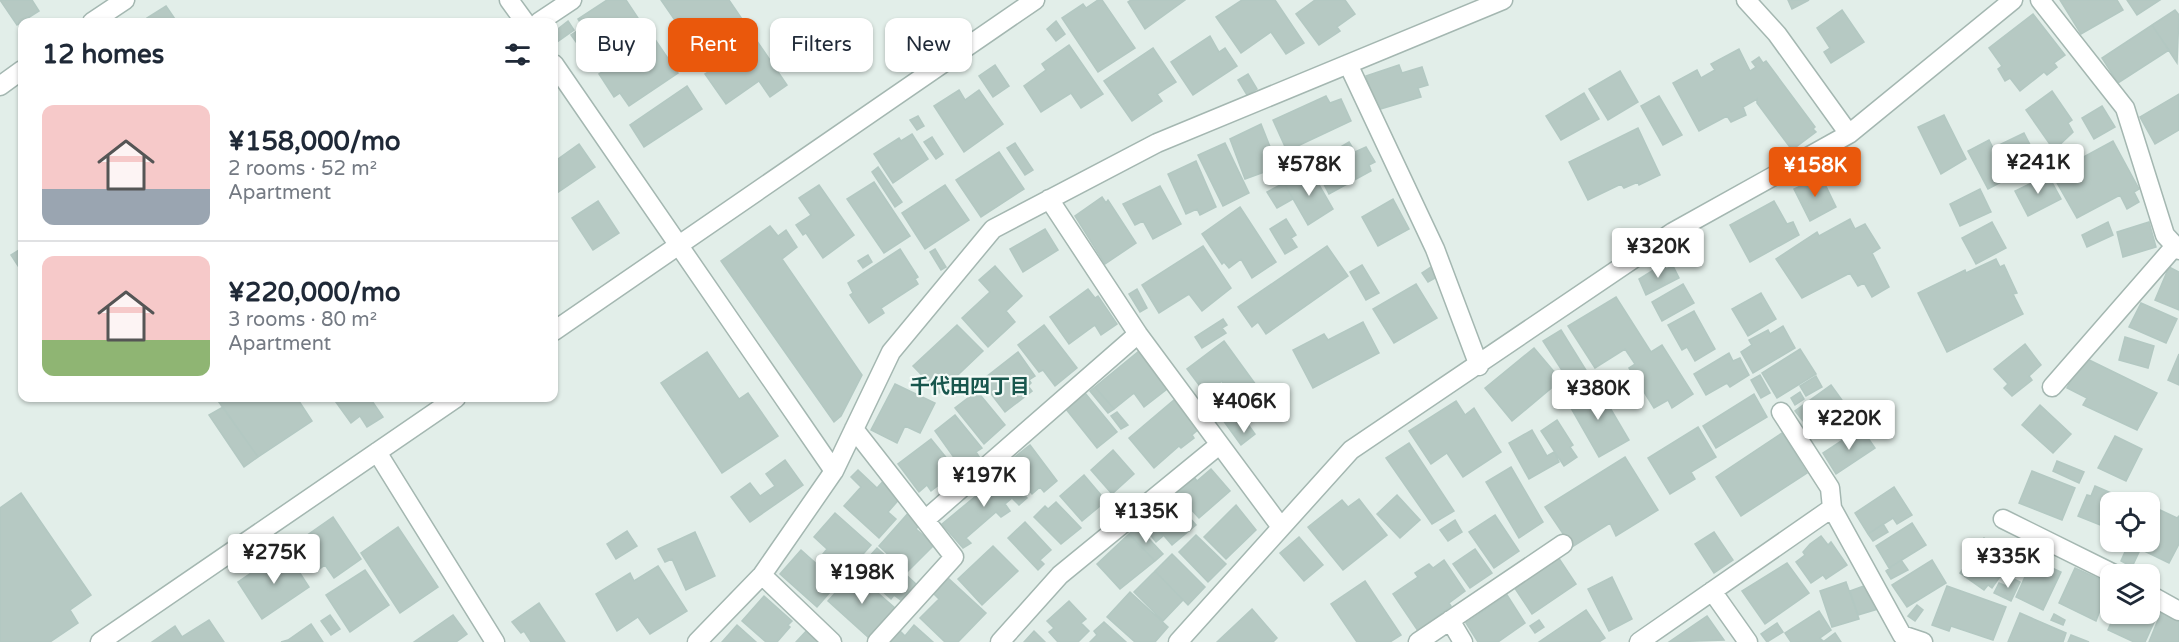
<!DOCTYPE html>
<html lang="en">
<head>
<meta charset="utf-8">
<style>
  :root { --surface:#fff; --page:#f2f2f3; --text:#1f2937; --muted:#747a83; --line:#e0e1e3; --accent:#ea580c }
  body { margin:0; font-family:"Varela Round","Noto Sans JP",sans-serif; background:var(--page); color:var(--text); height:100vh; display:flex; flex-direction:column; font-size:22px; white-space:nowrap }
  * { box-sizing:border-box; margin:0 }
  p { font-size:20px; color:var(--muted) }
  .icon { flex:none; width:33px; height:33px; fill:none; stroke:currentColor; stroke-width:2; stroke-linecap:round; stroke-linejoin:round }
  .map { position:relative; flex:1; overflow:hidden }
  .drawer { position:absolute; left:18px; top:18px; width:540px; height:384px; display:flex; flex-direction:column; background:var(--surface); border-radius:12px; box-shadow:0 2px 4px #0004 }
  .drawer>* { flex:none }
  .guide { position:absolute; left:576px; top:18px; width:570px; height:54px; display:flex; gap:12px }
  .controls { position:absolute; left:2100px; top:492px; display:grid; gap:12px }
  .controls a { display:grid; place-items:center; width:60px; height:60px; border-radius:12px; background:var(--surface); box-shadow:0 2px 4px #0004; font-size:30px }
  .price { position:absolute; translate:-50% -51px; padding:0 14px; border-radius:6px; background:#fff; color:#222; font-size:20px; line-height:39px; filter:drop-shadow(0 2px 3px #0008) }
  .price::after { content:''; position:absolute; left:50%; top:36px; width:18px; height:14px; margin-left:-9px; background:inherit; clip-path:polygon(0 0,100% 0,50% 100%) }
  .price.on { background:var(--accent); color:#fff }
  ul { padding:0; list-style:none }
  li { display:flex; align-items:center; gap:18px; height:150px; padding:0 24px }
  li+li { border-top:2px solid var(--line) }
  li span { display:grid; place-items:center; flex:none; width:168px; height:120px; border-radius:12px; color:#555 }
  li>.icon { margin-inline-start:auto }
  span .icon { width:72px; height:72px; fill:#fffc; stroke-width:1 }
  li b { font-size:26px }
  h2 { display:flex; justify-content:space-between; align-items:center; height:72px; padding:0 24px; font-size:26px }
  .pill { padding:0 21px; border-radius:12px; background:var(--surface); box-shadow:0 2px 4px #0004; font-size:21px; line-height:54px }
  .pill.on { background:var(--accent); color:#fff }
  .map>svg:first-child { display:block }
</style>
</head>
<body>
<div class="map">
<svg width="2179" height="642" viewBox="0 0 2179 642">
  <rect width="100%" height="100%" fill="#e2eee9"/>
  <!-- building -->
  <path fill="#b6c9c3" stroke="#b3c8c2" stroke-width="1.5" d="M0,0H32L39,11L17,25Z
    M607,0H626L642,24L593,55L585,43L579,46L571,35L583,27L578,19Z
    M661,0H729L787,85L770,97L759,81L726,104L705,74L710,71Z
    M1098,0H1102L1135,48L1098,72L1062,18L1083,4L1086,8Z
    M1131,0H1185L1145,29L1128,2Z
    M1242,0H1275L1304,43L1286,54L1271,32L1241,53L1216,17Z
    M1315,0H1345L1355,14L1337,27L1340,31L1319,45L1296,14Z
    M1788,0H1809L1792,9Z
    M2060,0H2117L2123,10L2081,34Z
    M2127,0H2160L2137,15Z
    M166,6L177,22H150L147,18Z
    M1842,10L1864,42L1831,63L1824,52L1830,48L1817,28Z
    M2175,10L2179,15L2177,63L2152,25Z
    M2033,14L2065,55L2054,63L2057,67L2047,75L2044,72L2020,91L2010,78L2005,81L1998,69L2002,66L1989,48Z
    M568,21L574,30L557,42L554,32Z
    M1056,21L1065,34L1056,41L1047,29Z
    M2152,25L2169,50L2118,83L2102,58Z
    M1210,36L1219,52L1225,48L1237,66L1193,95L1171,62Z
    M654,38L678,73L629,106L620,93L614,97L599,74Z
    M1069,45L1103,94L1081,108L1071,93L1041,112L1024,86L1046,70L1042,64Z
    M1153,48L1176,82L1157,94L1162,101L1132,121L1104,81Z
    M1739,49L1750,71L1756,67L1752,62L1759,57L1763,63L1766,61L1815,127L1813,129L1816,132L1792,150L1757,103V99L1743,107L1746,115L1731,122L1727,116L1699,131L1673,83L1697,70L1701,78L1715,70L1711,64Z
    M995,65L1009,86L993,97L979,76Z
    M1399,65L1402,73L1422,67L1428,85L1418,88L1421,97L1377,110L1366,76Z
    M1620,71L1638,102L1608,120L1589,89Z
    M1248,74L1257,89L1247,95L1238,80Z
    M687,86L702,109L644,147L630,125Z
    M959,90L965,100L979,90L1003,124L964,152L934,106Z
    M2052,91L2072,120L2068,123L2073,132L2054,150L2026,110Z
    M1584,93L1599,119L1561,140L1546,116Z
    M2179,94V130L2155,144L2140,117Z
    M1326,96L1330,103L1341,99L1351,121L1287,151L1273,120Z
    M1659,96L1682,135L1663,145L1641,106Z
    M2102,106L2115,127L2094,139L2082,118Z
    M1944,115L1966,159L1941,174L1918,127Z
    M918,116L924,126L917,130L910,120Z
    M1261,124L1278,167L1245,179L1230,139Z
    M1638,128L1660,175L1639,185L1638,182L1624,188L1621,184L1588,200L1569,162Z
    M2024,133L2039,162L1988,189L1968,151L1989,140L1993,148Z
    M912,134L928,159L893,183L874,154L899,138L901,141Z
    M932,137L943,154L936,159L924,142Z
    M2113,141L2139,189L2134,192L2139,202L2127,209L2120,195L2077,218L2052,174Z
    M1349,142L1355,152L1366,147L1375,162L1369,165L1371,171L1329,194L1313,163Z
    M1015,143L1033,170L1025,175L1007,148Z
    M1225,143L1249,193L1223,206L1198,155Z
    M579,144L595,167L557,193L554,188V162Z
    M999,152L1024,189L981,217L956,180Z
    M1196,161L1216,207L1200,215L1197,209L1186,214L1168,174Z
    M878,167L902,202L895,207L872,172Z
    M1310,169L1333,209L1308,225L1284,183Z
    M2048,175L2061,199L2028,216L2015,191Z
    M1821,176L1836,207L1810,221L1794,189Z
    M874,182L910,236L884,253L847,199Z
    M1284,183L1293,199L1277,208L1267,192Z
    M819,185L854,235L823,258L806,233L803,235L796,225L811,215L799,198Z
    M945,185L969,220L925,249L902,213Z
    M1160,186L1181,224L1153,239L1143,221L1135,225L1123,204Z
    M1980,189L1991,212L1960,226L1950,204Z
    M1102,197L1106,203L1108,200L1136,243L1105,264L1075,216Z
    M1393,199L1409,229L1378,246L1362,217Z
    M598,201L619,233L593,250L572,218Z
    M1774,201L1787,224L1793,222L1799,235L1750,262L1730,225Z
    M1240,207L1276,262L1252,278L1241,259L1229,268L1224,262L1222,264L1202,234Z
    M1286,219L1296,235L1291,238L1297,247L1285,254L1270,229Z
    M1850,219L1855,229L1865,224L1880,248L1872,253L1889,287L1872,297L1864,283L1858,286L1850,273L1802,298L1776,259L1817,232L1819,236Z
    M1992,222L2006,248L1976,264L1962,238Z
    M2108,222L2113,235L2087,247L2082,235Z
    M2149,222L2156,247L2123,257L2117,232Z
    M770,226L778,236L786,230L797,247L782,259L862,375L841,416L834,422L721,261Z
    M1045,229L1058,250L1023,272L1010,249Z
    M1203,246L1231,288L1202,311L1189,294L1159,313L1142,285Z
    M1327,246L1348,276L1266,334L1258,322L1252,327L1238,307Z
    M22,248V272L11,255Z
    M900,249L918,277L915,279L918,284L881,308L884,313L869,323L850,295L853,293L848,283Z
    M935,249L946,267L941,270L930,252Z
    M868,255L872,262L863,268L858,261Z
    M1996,259L2000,267L2004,265L2017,293L2013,294L2023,314L1947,352L1918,293L1965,270L1966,273Z
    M1663,264L1666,269L1673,266L1679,278L1646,295L1639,279Z
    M1362,265L1379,293L1366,300L1350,272Z
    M995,266L1022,296L1006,311L1015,322L988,347L962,318L990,292L979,280Z
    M1431,267L1437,277L1428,282L1422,273Z
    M2169,267L2179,272V310L2155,300Z
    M1416,284L1437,318L1394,343L1373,309Z
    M1683,284L1694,303L1662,321L1652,302Z
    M1088,289L1095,298L1098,296L1117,324L1101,335L1095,325L1069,344L1050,317Z
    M1137,289L1147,308L1140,312L1129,294Z
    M1761,293L1776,319L1748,336L1732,309Z
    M1616,297L1651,352L1662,345L1693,394L1672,408L1668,400L1654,408L1629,368L1635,364L1625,349L1595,368L1568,326Z
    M2141,303L2177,319L2166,343L2129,327Z
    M1694,311L1715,349L1695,361L1687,347L1682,350L1668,325Z
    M1223,319L1227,325L1222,328L1226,333L1202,348L1195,337Z
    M1363,322L1379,353L1313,388L1293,350L1324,334L1328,340Z
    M957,325L983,351L939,393L913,366Z
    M1044,325L1077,368L1055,386L1043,370L1039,372L1018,345Z
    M1783,326L1795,348L1753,373L1741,352L1752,345L1749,340L1768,330L1770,334Z
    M1561,330L1589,375L1572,386L1543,341Z
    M2125,337L2154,346L2148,368L2119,360Z
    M1224,341L1269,403L1233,434L1220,416L1227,411L1220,402L1229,395L1222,381L1205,393L1187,369Z
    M2025,344L2041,365L2029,376L2032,380L2012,396L2004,388L2008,384L1994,369Z
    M1534,348L1561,380L1512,421L1485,388Z
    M1800,349L1816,374L1777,398L1762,373Z
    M1139,351L1167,389L1144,407L1134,393L1114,409L1095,387Z
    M707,352L739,399L748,393L778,436L722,473L661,383Z
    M1018,352L1035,376L1029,380L1031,383L1028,386L1032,391L1005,412L981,381Z
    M1729,353L1733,361L1740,358L1749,375L1730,387L1727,383L1706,395L1694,374Z
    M2179,354V385L2168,380Z
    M2083,357L2157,393L2137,430L2083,405L2087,398L2067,388Z
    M1760,375L1770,393L1761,398L1751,380Z
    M1816,376L1822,387L1806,396L1800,386Z
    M895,384L935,403L920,433L905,426L897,443L871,430Z
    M1596,384L1629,440L1599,457L1567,401Z
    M1831,385L1847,407L1812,432L1795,411Z
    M1095,387L1114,409L1108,413L1090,391Z
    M977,391L1005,425L984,444L955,408Z
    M1800,392L1804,399L1795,405L1791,398Z
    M1085,393L1117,432L1097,448L1066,409Z
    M1754,394L1767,417L1716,448L1703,426Z
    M216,398H297L312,421L258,457Z
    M333,398H370L383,417L367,427L360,416L351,423Z
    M1174,400L1188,410L1185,412L1200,428L1192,435L1194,438L1181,448L1179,446L1154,468L1129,438Z
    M1456,401L1465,415L1474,408L1501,452L1463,477L1447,453L1431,464L1409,431Z
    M2040,405L2071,434L2053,453L2022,425Z
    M223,407L258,457L244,467L209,415Z
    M1117,412L1128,425L1121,429L1111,416Z
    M955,415L982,448L976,452L980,458L967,469L963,464L960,466L935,431Z
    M1557,420L1573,445L1570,447L1577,457L1564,466L1541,431Z
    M1247,423L1255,434L1241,445L1233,434Z
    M1698,427L1716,457L1691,472L1695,479L1670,494L1648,458Z
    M1861,428L1875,448L1836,474L1823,453Z
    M1532,430L1547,456L1554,452L1559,462L1529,479L1509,443Z
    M1782,433L1807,473L1741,516L1716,477Z
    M2115,436L2142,449L2126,481L2098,468Z
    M931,439L957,471L931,491L927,485L919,492L898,464Z
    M1409,443L1454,511L1432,524L1386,458Z
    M1030,445L1057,481L1044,492L1040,487L1032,494L1007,463Z
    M1113,450L1134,474L1112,494L1091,470Z
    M1625,457L1658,510L1616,536L1610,523L1572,547L1545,507Z
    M785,460L803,485L750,522L731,497L750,483L760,496L775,486L766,474Z
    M2057,461L2084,472L2079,483L2053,471Z
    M1511,467L1543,522L1519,538L1486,482Z
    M1211,469L1230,491L1199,518L1175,492L1194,477L1197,481Z
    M858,470L877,488L885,479L902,496L888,512L896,519L879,538L844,506L861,487L851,477Z
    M2032,471L2075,488L2062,520L2019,503Z
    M1005,472L1027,498L1019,505L1012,498L1005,504L1010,511L1001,517L996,512L966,538L971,543L963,548L942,524Z
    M1084,475L1106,501L1082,521L1060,496Z
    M2095,486L2132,502H2110V529L2078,516L2087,495L2091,496Z
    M1894,487L1912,515L1897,524L1893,518L1868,534L1855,513Z
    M21,493L91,595L70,610L78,623L50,642H0V508Z
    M1397,495L1420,520L1400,538L1377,514Z
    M1172,498L1196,525L1172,545L1148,517Z
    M1359,499L1387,535L1343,570L1308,527L1342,500L1348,507Z
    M1056,502L1081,528L1061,544L1034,517L1045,506L1048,509Z
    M1236,505L1256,530L1226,559L1204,537Z
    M2160,510L2177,518L2179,516V544L2169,563L2142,550L2145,544L2140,542H2150V519L2154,521Z
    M910,511L923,521L916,529L934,545L907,572L879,546Z
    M835,513L871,545L841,579L819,559L827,549L814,537Z
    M1495,515L1519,551L1494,568L1469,532Z
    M333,517L361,559L334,578L325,565L318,570L307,556L315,550L306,536Z
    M1148,517L1163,536L1156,542L1141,523Z
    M1455,520L1462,532L1448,541L1440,530Z
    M1025,522L1051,550L1040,560L1044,564L1038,570L1008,538Z
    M1912,523L1926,545L1889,568L1876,546Z
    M1883,524L1888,532L1873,541L1868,534Z
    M398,527L438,587L400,613L361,553Z
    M1138,527L1163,554L1155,561L1129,534Z
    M627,531L637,546L616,559L607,544Z
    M695,532L715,576L686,590L672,559L665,562L658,549Z
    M1714,532L1733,560L1714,573L1695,544Z
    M1129,534L1155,561L1120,589L1097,564Z
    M1196,535L1226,564L1208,582L1179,552Z
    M1821,536L1828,545L1831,542L1847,565L1826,579L1823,575L1811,583L1796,562L1805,555L1803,552L1810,544Z
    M1299,537L1323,565L1304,581L1280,553Z
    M1984,538L2013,558L1992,588L1988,585L1984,590L1960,573Z
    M2128,545L2140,550L2132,567L2121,561Z
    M993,546L1018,571L982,605L958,579Z
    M877,548L916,584L902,601L894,595L891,599L858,569Z
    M1475,549L1492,573L1470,588L1453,564Z
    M285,550L309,587L262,619L238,582Z
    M801,550L838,583L817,607L780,574Z
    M1172,554L1205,587L1188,605L1155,571Z
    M1558,557L1576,584L1532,614L1514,587Z
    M2033,559L2061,572L2043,610L2016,597Z
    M1444,560L1465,591L1449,603L1451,606L1418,631L1393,594L1418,577L1415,573L1429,564L1433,568Z
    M1901,560L1908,570L1891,579L1886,571Z
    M1932,560L1946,583L1907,607L1892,585Z
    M1787,563L1809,593L1765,624L1742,591Z
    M658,566L687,611L650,634L638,617L617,631L596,594L630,573L634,581Z
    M2075,568L2110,584L2096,621L2059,603Z
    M365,570L389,605L350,632L326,595Z
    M1155,571L1183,600L1163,621L1134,592Z
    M854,572L895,608L869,638L828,601Z
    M1612,577L1632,619L1609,631L1588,589Z
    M2010,577L2020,582L2011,601L1994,593L1999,583L2006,586Z
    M948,578L986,613L958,642H945L920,618L939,599L934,594Z
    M1365,581L1401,635L1390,642H1357L1331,604Z
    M1846,582L1859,619L1832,627L1820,591Z
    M1864,586L1878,609L1858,615L1850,591Z
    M1947,586L2006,607L1993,640L1951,626L1949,631L1932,625Z
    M1130,592L1168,627L1155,642H1135L1107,617Z
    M1507,595L1525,623L1498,642H1478L1466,623Z
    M764,596L792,621L788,625L790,627L777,642H766L742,621Z
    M1069,601L1086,619L1081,623L1089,631L1078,642H1058L1049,632L1054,628L1047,621Z
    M539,603L565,642H531L524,631L521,633L512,622Z
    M1917,605L1923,610L1915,621L1908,616Z
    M1252,609L1277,638L1273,642H1217Z
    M1586,610L1605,638L1599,642H1539Z
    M2162,610L2179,618V642H2149Z
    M1819,611L1831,630L1820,638L1823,641L1791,642L1785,633Z
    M2020,613L2066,633L2063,642H2008Z
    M2054,614L2065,620L2063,625L2051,620Z
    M2115,614H2149L2156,618L2145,642H2134L2108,630Z
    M330,615L340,629L331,635L321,621Z
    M453,615L467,634L456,642H414Z
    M1707,616L1724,640L1669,642Z
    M209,620L224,642H152L175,626L182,637Z
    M1539,620L1544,627L1535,633L1530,626Z
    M1104,622L1126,642H1090L1097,635L1094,631Z
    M1777,623L1783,632L1767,642L1761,634Z
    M311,624L323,642H281L288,640Z
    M737,625L756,642H722Z
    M914,625L933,642H886L898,629L905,636Z
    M809,628L824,642H796Z
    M1034,631L1045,642H1024Z
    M1835,633L1841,642H1823Z
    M2071,635L2089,642H2068Z"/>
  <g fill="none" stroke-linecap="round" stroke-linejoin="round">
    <!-- minor casing -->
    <g stroke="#a4b7b1" stroke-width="21">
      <path id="minor" d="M509,0L525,22
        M1746,0L1777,34L1849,134
        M2040,0L2125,108L2165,235L2179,250
        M92,22L125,0
        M539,22L572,0
        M554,64L834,471
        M1348,64L1435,249L1479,366
        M0,86L22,70
        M1049,199L1138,334L1281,527
        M554,331L1035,0
        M2052,387L2175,246
        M1781,412L1830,488L1832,508
        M854,429L954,557L877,642
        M377,452L495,642
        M2003,519L2114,574
        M925,520L1138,334
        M762,575L832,642
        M1712,591L1748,642
        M2150,595L2179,611
        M1450,620L1463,642
        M100,642L456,398
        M697,642L762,575L834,471L891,352L993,229L1157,143L1503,0
        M1000,642L1060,575L1219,445
        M1178,642L1351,450L1673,232L1849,134L2013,0
        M1418,642L1563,544
        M1639,642L1832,508L1902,635L1923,642"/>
    </g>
    <!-- minor -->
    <use href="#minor" stroke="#fff" stroke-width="18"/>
  </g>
  <g text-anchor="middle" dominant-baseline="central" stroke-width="4.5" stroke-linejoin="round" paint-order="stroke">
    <!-- neighbourhood labels -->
    <g font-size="20" font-weight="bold" fill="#18564d" stroke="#f3faf7">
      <text x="970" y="387">千代田四丁目</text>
    </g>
  </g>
</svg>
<div class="controls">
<a><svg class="icon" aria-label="locate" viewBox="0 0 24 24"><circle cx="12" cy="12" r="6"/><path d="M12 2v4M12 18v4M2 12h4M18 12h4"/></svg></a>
<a><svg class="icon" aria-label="layers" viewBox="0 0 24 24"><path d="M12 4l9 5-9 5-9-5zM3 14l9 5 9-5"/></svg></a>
</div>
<b class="price" style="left:2038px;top:195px">¥241K</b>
<b class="price" style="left:1309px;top:197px">¥578K</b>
<b class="price on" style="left:1815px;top:198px">¥158K</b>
<b class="price" style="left:1658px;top:279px">¥320K</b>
<b class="price" style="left:1598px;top:421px">¥380K</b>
<b class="price" style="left:1244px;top:434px">¥406K</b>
<b class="price" style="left:1849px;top:451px">¥220K</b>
<b class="price" style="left:984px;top:508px">¥197K</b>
<b class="price" style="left:1146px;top:544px">¥135K</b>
<b class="price" style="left:274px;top:585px">¥275K</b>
<b class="price" style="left:2008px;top:589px">¥335K</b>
<b class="price" style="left:862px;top:605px">¥198K</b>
<div class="guide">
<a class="pill">Buy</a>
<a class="pill on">Rent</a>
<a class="pill">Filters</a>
<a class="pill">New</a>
</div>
<section class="drawer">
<h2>12 homes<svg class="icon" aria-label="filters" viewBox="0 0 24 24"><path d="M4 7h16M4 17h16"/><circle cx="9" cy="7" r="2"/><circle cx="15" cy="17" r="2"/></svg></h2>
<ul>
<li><span style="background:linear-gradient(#f6c9c9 70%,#9aa5b1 0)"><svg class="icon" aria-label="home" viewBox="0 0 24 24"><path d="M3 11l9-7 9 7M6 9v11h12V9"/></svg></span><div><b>¥158,000/mo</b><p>2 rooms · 52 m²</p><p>Apartment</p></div></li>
<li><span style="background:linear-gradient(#f6c9c9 70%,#8fb573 0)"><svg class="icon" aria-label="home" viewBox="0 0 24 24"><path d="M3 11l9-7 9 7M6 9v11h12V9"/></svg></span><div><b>¥220,000/mo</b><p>3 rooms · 80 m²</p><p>Apartment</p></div></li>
</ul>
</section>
</div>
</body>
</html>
